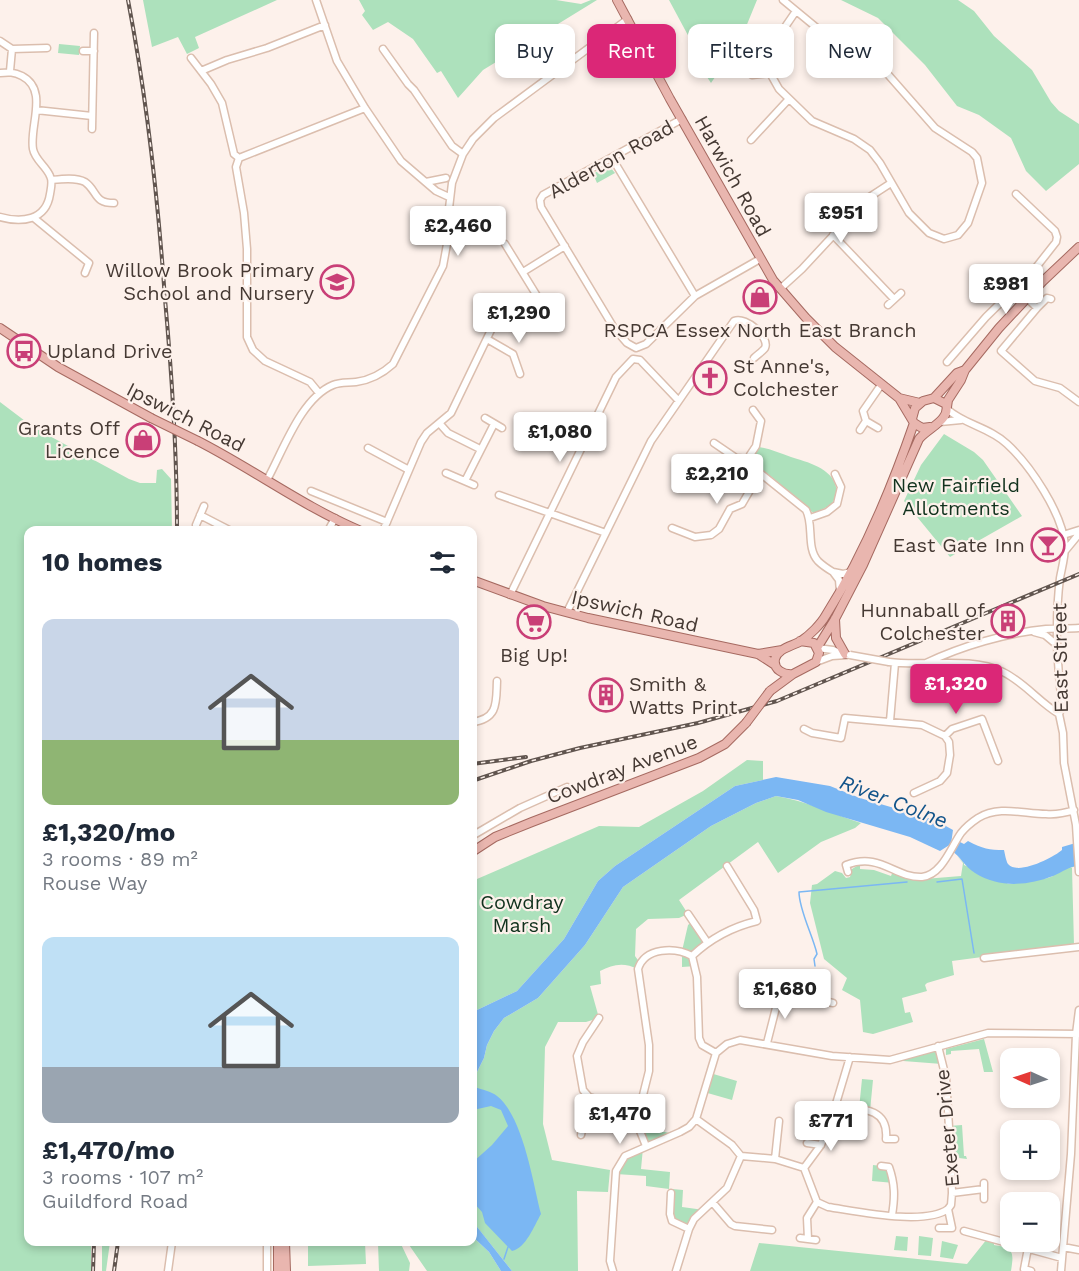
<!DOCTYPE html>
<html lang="en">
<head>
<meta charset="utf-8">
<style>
  :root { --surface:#fff; --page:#f6f6f7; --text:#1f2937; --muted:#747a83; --accent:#db2777 }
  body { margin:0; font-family:"Work Sans",sans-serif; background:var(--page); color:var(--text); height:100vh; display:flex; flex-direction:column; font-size:22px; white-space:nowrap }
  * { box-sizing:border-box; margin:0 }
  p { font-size:20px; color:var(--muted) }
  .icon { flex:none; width:33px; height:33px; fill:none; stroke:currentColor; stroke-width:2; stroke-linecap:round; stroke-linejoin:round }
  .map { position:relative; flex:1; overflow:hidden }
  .sheet { position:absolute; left:24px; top:526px; width:453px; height:720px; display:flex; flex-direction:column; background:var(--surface); border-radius:12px; box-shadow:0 3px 9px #0003 }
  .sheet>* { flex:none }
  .banner { position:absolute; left:495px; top:24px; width:494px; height:54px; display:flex; gap:12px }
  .needle { width:39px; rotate:273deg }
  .buttons { position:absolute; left:1000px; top:1048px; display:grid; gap:12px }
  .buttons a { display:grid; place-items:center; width:60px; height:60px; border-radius:12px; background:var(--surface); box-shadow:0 3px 9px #0003; font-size:30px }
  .price { position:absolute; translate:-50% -51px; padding:0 14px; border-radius:6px; background:#fff; color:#222; font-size:20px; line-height:39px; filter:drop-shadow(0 2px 3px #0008) }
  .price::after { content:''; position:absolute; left:50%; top:36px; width:18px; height:14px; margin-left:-9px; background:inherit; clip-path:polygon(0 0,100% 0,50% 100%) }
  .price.current { background:var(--accent); color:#fff }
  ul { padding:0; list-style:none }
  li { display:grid; align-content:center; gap:12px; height:318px; padding:0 18px }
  li span { display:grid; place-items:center; height:186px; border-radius:12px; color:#555 }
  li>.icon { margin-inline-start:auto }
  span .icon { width:108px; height:108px; fill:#fffc; stroke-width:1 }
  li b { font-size:26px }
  h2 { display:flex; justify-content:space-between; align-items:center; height:72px; padding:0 18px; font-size:26px }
  .chip { padding:0 21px; border-radius:12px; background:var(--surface); box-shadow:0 3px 9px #0003; font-size:21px; line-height:54px }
  .chip.current { background:var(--accent); color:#fff }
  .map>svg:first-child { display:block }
</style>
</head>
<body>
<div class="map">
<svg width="1079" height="1271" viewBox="0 0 1079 1271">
  <rect width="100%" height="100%" fill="#fdf1eb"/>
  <!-- green -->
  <path fill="#ade1bc" d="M143,0H277L195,37L199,48L187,54L178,37L152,47Z
    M359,0H556L581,4L591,0H597L483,70L458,98L441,71L437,73L413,39L388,22L373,30L362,15L365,11Z
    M669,0H757L741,39L711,83L703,71L705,67Z
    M841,0H958L974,11L994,36L1032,70L1051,102L1059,111L1079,124V164L1046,191L1026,171L1011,138L979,115L957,106L925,65L878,18Z
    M59,44L80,46L79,55L58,53Z
    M606,166L610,167L615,173L597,183L593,174Z
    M0,402L33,427L129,479L140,483H156L157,470L162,469L171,479L172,531H28V1242H91V1271H0Z
    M944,434L974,452L983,460L1022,516L950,557L904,501L921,465Z
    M759,447C770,449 780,453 791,457C807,462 832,468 836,487C837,493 836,499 831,504C827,508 820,510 815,513L810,511L773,478L753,465L752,456Z
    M747,760L763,761V780L735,786L615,866L598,881L564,939L517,991L477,1010L473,1017L472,885L477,879L599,826L639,827L703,791Z
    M776,796C806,801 833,814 861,823L855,828L821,842L778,873L758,842L679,900L688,914L679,918L648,919L636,929L635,956L640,963L638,969C624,962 613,964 600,971L601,984L590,986L599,1018L586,1022H558L545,1047L543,1124L552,1160L610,1170L608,1192L577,1191L578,1271H512L473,1222V1077L476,1074L484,1058L487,1045L494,1031L504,1018L538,998L585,945L623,887L711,826L756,803Z
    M957,856L964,863V865L1009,884L1048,878L1053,876L1054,867L1079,865L1070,868H1072L1074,945L952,961L954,975L927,983L925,985L927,991L902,998L905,1013L910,1012L913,1022L873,1034L863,1032L860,1000L842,990L847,978L824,959L810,903L812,885L817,884L835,871L842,873L846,878L850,877L852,869L860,864V869L874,870L891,876L893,871L924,879L961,876L963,863Z
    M693,921L707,942L692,955L696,966L682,967V951L688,925Z
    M984,1039L993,1072H984L979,1049L951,1051V1054L946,1055V1049Z
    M938,1046L942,1064L890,1060Z
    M710,1073L737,1081L732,1100L704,1092Z
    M862,1079L873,1080L870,1111L859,1109Z
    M962,1125L964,1156H966L967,1159L951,1157L949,1126Z
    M638,1126L674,1134L646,1146Z
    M643,1148L641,1169L670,1172L669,1189L646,1186V1176L616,1174L625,1156Z
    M873,1165L889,1167L894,1183L872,1181Z
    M672,1189L683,1190L682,1207L704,1210L689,1229L672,1221L670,1214Z
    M896,1236L908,1237L907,1251L894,1250Z
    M919,1236L933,1238L931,1256L918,1255Z
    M473,1237L489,1252L501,1271H427L407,1242H472Z
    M987,1239L994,1241V1245C1014,1248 1014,1252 1011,1271H750L759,1243L967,1264Z
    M942,1241L958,1245L953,1259L940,1257Z
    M102,1242H110L106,1271H102Z
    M308,1242H365L366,1264L308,1266Z
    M400,1242L410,1263L409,1271H379L378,1244Z"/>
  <!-- water -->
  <path fill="#7bb7f3" d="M776,777L830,786L860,798L935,820L953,830L951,844L940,851L910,837L826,812L798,800L776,796L756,803L711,826L623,887L585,945L538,998L504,1018L494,1031L487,1045L484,1058L476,1074L473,1077V1017L477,1010L517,991L564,939L598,881L615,866L735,786Z
    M958,841L964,844L968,841C983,849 989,850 1004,850C1005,854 1006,861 1008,864C1018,876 1054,857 1062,850V847L1079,842V865C1069,867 1062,872 1053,876C1027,886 999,888 975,873C964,866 961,857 952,851Z
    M475,1087C482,1090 491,1091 497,1096C523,1116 533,1183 541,1214C534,1226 526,1248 512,1251L485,1223L482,1212L473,1202V1162L492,1145L508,1126L501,1110L491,1106L473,1110V1096L476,1094Z
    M473,1222L474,1223L512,1271H501L489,1252L473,1237Z"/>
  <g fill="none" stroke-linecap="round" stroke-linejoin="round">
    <!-- stream -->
    <path stroke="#7bb7f3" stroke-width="1.5" d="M937,882L962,879L974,953
      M815,966L814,959L817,954C813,936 799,910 799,892L907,882
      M472,1083L476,1089
      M504,1259L508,1247"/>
    <!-- minor casing -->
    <g stroke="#dbbeae" stroke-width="9">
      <path id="minor" d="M316,0L337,61L365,108L401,161L436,191L449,197
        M783,0L823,33L864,50L870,54L935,128L972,152L977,158L982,183L968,223L958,235L944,239L929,233L909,213L880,163L870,150L854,139L812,121L779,89L770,73L771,58L785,27L796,11
        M0,41L12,49L47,48
        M383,49L408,84L414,90L452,146L463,154
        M83,51H94
        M191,58L211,84L222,103L234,154L239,158L236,167L244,213L247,249V337L253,350L265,361L310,382L319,393
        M739,65L752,75L770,73
        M10,71L12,49
        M201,71L227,60L267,48L325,25
        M0,73C9,72 14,72 22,76C49,90 29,126 33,149C35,160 46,166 50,176C53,181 51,188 50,194C46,221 21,223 0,217
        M36,110L92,116
        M682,119L543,195L540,200L541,207L614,328L627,343L636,348L646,344L695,296L760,259
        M92,129L94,33
        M751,140L788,100
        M239,158L365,108
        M612,158L695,296
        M52,180C61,179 76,177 85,182C98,191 93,203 114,203
        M426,182L446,178
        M34,218L89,263L85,273
        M833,235L894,299
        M505,244L542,304
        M523,272L565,246
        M780,289L802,269L868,198L891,183
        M1027,298L1037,308L1001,351L1035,381L1060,388L1079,402
        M888,305L901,293
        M1037,308L1047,298L1051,299
        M487,339L513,354L520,374
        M947,362L986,317L1034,270L1056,242L1057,237L1055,231L1016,194
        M947,409C965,425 989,427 1007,444C1030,465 1063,514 1065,546C1065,557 1062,567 1060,578C1058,594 1057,612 1057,629C1056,655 1060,681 1062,707L1059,714L1063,733L1064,763L1076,825L1079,872
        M753,410L761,421L756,446L750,455V465L806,510C814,525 806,548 818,561C822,565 828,569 833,572
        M485,418L502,428
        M940,422L961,420
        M440,424L448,433L480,449
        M878,428L866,421L863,411L881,385
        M860,430L866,421
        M714,443L736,458L749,459
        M368,448L409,470
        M446,473L474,485
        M267,480C283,451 301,398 333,385C340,382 348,383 356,382C371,380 382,374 393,364L443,266L447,244V225L452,183L463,154L473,139L494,118L628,19
        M465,481L494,424
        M311,491L387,522
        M499,495L603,532
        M200,515L231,531
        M810,518L827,512L837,504L841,487L835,474
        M196,525L204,506
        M672,528L695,537L711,535L719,529L730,509L742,504L760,473
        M328,531L335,518
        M383,531L421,442L427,433L451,413L491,330
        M1063,535L1079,530
        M1065,551L1079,534
        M840,592L839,580L833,572L843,574L851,572
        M510,595L616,377L633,359L640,360L678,400
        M567,612L651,441L734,321C747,316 770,338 765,348C763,351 757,355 754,358
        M1034,632L1045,635L1057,645
        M817,648L833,650L842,654
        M816,662L832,656L847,655
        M889,662C925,667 969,656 1003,672C1024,682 1039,702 1059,714
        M926,663C962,646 1006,633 1046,629C1057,628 1068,629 1079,628
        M890,721L895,663
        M472,722C499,719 496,701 497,681
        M804,729L812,733L841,738L845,718L922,725L945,736L949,742L950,755L947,773L940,781L914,793
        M945,736L952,729L982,719L998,761
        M472,836L520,808L567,787
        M848,872L846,865C881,852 894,878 922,877C942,875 951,847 961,833C965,828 972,822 978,818C999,805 1024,814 1046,814C1056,815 1065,813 1074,810
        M688,914L707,942
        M984,958L1079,947
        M759,987L833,1003
        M599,1018L583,1042L577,1056L583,1090L589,1097L639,1111
        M767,1043L780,992
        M938,1046L946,1078L951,1160L952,1193L951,1205L948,1209
        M716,1053L702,1045L699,1038L697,977L692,956C711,938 732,927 757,921L754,910L727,866
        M850,1057L835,1107C859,1109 889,1106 886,1139H895
        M810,1118L831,1120
        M696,1119L732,1145L741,1156L775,1159L804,1168L817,1202L828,1207C856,1211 925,1226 948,1209
        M581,1135L589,1097
        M807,1143L821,1145
        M646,1146L638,1126L639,1111L649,1071V1045L638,969C645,947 675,947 692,956
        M775,1159L779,1121
        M881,1166L889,1167C895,1184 895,1197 892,1215
        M804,1168L821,1145L835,1107
        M984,1189V1199
        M671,1193L670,1214L672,1221L689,1229
        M952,1193L984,1189V1183
        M713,1203L731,1224L735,1226L772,1230
        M939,1228H952L948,1209
        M964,1231L1062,1258
        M800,1238L816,1240
        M808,1239L807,1218L817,1202
        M267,1242V1271
        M1063,1247L1079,1250
        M1028,1248L1024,1269L1031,1271
        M168,1271L172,1242
        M613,1271L610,1261L616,1171L625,1156L680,1132L689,1127L696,1119L716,1053L727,1044L740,1040L832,1056L890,1060L988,1033L1079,1034
        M676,1271L689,1229L694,1219L727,1188L741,1156
        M1061,1271L1071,1154L1076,1034L1079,1010"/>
    </g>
    <!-- major casing -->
    <g stroke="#a66a61" stroke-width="10">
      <path id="major" d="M617,0L670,99L773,280L806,318L835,347L899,398L914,423L922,428L930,427
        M0,328L58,367L151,418
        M899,398L920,403
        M947,407L948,400L961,380L965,370L999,328L1043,281L1079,247
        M912,419L915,408L923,401L934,398L957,373L965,370
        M198,441C253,469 304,507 361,531
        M472,580L543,606L588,618L758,654L775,665
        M835,619L836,638L845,654
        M817,648L835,619L863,565L919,439C928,428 951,420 946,404L934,398
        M758,654L782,650
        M793,674C784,675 773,670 775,659C778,648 793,646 801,641C810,635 821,624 826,615C862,558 892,487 914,423
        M770,691L793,674L816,662L819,653L814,643L800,641
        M472,852L495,837L532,822L699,758L725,744L746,723
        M278,1242V1271
        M285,1242L286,1271"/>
    </g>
    <!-- minor -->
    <use href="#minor" stroke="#fff" stroke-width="6"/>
    <!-- major -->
    <use href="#major" stroke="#e9b6af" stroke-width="8"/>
    <!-- rail casing -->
    <g stroke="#61554f" stroke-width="4">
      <path id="rail" d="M128,0C147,99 158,199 165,299C172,376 177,453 177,531
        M472,764L526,757
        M472,781L531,761L580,748L698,723L777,701L1079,574
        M93,1271L94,1242
        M114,1271L118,1242"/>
    </g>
    <!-- rail -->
    <use href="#rail" stroke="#fdf1eb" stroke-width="1.5" stroke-dasharray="4.5" stroke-linecap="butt"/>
    <!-- minor-bridge casing -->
    <g stroke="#dbbeae" stroke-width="9" stroke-linecap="butt">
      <path id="minor-bridge" d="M850,655L889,662"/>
    </g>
    <!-- major-bridge casing -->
    <g stroke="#a66a61" stroke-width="10" stroke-linecap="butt">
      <path id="major-bridge" d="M151,418L198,441
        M746,723L770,691"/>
    </g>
    <!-- minor-bridge -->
    <use href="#minor-bridge" stroke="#fff" stroke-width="6"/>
    <!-- major-bridge -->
    <use href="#major-bridge" stroke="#e9b6af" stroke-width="8"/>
  </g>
  <!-- icons -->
  <defs>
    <g id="school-ring" transform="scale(1.725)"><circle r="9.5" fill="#fdf1eb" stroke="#c93f77" stroke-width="1.5"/><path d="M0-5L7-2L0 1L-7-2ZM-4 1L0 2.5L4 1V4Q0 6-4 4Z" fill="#c93f77"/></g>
    <g id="shop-ring" transform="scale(1.725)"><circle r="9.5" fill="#fdf1eb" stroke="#c93f77" stroke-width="1.5"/><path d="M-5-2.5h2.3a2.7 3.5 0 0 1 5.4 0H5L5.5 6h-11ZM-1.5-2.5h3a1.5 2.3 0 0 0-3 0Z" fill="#c93f77"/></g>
    <g id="bus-ring" transform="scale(1.725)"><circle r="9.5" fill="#fdf1eb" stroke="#c93f77" stroke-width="1.5"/><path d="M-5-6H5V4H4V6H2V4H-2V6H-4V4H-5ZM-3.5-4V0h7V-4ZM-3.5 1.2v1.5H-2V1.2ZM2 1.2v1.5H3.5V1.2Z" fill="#c93f77"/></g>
    <g id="church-ring" transform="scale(1.725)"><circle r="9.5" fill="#fdf1eb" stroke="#c93f77" stroke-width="1.5"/><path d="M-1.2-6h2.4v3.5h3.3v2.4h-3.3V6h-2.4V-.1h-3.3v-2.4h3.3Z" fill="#c93f77"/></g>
    <g id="bar-ring" transform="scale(1.725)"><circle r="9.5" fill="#fdf1eb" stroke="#c93f77" stroke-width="1.5"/><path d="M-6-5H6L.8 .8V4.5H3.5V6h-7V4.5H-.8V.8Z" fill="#c93f77"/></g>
    <g id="building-ring" transform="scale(1.725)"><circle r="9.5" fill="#fdf1eb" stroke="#c93f77" stroke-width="1.5"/><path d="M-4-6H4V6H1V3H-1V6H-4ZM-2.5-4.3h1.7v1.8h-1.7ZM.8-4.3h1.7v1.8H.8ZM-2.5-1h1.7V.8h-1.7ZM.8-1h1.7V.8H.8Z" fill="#c93f77"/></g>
    <g id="supermarket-ring" transform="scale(1.725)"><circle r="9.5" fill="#fdf1eb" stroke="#c93f77" stroke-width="1.5"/><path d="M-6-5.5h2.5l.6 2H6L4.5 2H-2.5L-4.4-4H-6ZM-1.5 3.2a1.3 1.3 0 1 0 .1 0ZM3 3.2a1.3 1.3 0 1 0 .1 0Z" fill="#c93f77"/></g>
  </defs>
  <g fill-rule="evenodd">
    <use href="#school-ring" x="337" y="282"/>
    <use href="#shop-ring" x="760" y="297"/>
    <use href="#bus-ring" x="24" y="351"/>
    <use href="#church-ring" x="710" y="378"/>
    <use href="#shop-ring" x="143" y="440"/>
    <use href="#bar-ring" x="1048" y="545"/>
    <use href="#building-ring" x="1008" y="621"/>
    <use href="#supermarket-ring" x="534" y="622"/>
    <use href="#building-ring" x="606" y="695"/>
  </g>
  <g text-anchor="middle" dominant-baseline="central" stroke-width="4.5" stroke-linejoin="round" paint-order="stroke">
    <!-- street labels -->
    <g font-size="20" fill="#453933" stroke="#fdf1eb">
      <text transform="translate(611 159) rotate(-29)">Alderton Road</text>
      <text transform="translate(733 176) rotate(61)">Harwich Road</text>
      <text transform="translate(186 417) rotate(27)">Ipswich Road</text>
      <text transform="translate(635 611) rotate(13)">Ipswich Road</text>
      <text transform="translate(1060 658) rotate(-91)">East Street</text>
      <text transform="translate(622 769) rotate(-21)">Cowdray Avenue</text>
      <text transform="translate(947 1128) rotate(-95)">Exeter Drive</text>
    </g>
    <!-- poi labels -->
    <g font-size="20" fill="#453933" stroke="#fdf1eb" text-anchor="end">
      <text x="314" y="270">Willow Brook Primary<tspan x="314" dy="23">School and Nursery</tspan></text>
      <text x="760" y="330" text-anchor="middle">RSPCA Essex North East Branch</text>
      <text x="47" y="351" text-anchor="start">Upland Drive</text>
      <text x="733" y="366" text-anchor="start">St Anne's,<tspan x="733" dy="23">Colchester</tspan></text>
      <text x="120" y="428">Grants Off<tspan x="120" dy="23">Licence</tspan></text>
      <text x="1025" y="545">East Gate Inn</text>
      <text x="985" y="610">Hunnaball of<tspan x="985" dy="23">Colchester</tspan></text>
      <text x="534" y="655" text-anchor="middle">Big Up!</text>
      <text x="629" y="684" text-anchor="start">Smith &amp;<tspan x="629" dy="23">Watts Print</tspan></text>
    </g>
    <!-- park labels -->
    <g font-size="20" fill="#11321d" stroke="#fdf1eb">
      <text x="956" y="485">New Fairfield<tspan x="956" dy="23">Allotments</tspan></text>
      <text x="522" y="902">Cowdray<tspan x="522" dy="23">Marsh</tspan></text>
    </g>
    <!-- water labels -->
    <g font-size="21" font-style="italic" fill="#12548a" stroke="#fdf1eb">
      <text transform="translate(894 801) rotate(21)">River Colne</text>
    </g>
  </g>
</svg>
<div class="buttons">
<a><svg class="needle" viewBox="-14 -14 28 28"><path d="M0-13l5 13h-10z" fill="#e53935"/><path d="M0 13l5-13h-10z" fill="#747a83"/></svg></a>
<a>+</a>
<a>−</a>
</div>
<b class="price" style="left:841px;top:244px">£951</b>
<b class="price" style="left:458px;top:257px">£2,460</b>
<b class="price" style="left:1006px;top:315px">£981</b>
<b class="price" style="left:519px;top:344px">£1,290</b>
<b class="price" style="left:560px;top:463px">£1,080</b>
<b class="price" style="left:717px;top:505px">£2,210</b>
<b class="price current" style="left:956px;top:715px">£1,320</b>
<b class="price" style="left:785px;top:1020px">£1,680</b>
<b class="price" style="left:620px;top:1145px">£1,470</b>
<b class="price" style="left:831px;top:1152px">£771</b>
<div class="banner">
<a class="chip">Buy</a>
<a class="chip current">Rent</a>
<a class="chip">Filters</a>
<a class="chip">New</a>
</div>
<section class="sheet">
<h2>10 homes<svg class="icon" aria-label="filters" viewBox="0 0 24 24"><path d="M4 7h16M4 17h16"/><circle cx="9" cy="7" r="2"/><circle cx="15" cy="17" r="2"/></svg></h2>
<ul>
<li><span style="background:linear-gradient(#c9d6e8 65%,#8fb573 0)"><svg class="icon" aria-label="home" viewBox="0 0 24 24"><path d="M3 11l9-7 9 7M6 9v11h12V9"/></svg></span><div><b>£1,320/mo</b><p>3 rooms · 89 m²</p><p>Rouse Way</p></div></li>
<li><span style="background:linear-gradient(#bfe0f5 70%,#9aa5b1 0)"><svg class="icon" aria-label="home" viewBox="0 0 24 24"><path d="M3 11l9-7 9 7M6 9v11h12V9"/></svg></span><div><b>£1,470/mo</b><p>3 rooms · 107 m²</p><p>Guildford Road</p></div></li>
</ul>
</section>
</div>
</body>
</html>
